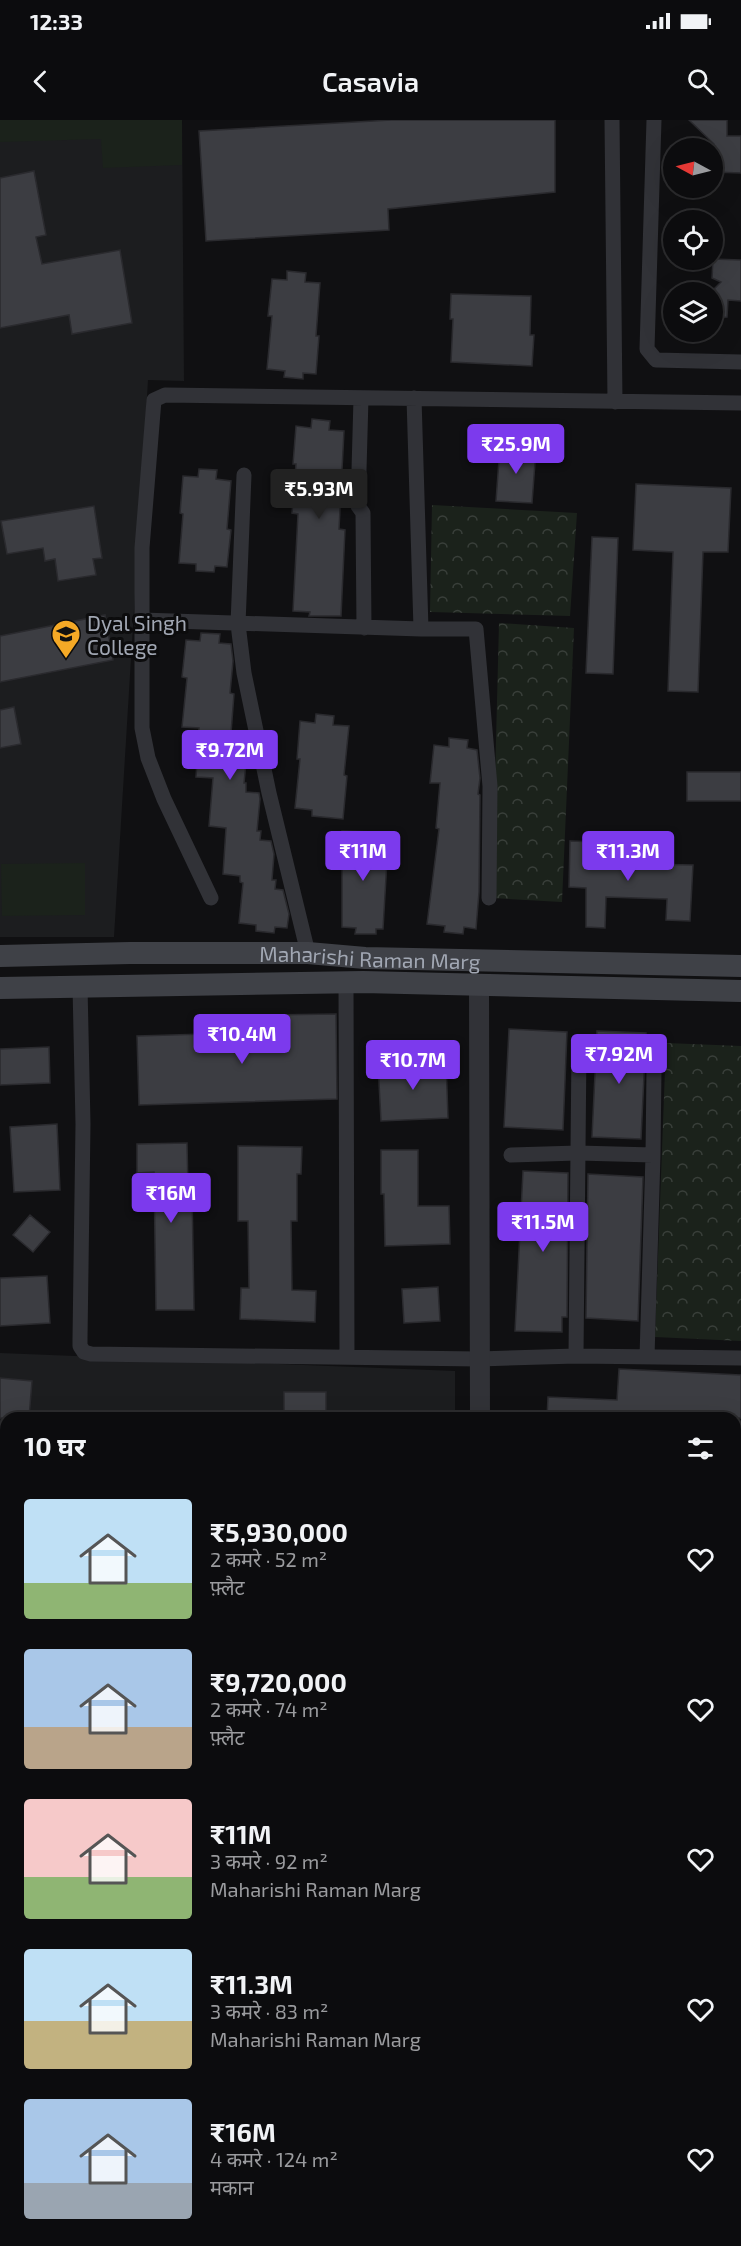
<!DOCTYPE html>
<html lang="hi">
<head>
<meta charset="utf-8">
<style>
  :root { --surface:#0c0c0e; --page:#1a1a1c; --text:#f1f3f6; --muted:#9a9b9e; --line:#2c2c2e; --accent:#7c3aed }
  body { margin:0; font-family:"Exo 2","Noto Sans Devanagari",sans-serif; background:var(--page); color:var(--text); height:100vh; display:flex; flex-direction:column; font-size:22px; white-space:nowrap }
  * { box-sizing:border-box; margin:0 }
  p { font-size:20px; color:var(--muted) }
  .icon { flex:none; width:33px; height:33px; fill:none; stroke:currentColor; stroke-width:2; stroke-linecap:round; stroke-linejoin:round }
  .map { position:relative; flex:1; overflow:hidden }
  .panel { position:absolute; left:0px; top:1292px; width:741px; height:836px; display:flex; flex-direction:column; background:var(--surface); border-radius:18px 18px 0 0; box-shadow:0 6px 24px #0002,0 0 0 2px var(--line) }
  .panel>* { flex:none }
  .needle { width:39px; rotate:277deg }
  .controls { position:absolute; left:663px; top:18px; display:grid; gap:12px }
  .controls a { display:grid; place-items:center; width:60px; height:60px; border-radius:50%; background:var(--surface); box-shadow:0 6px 24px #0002,0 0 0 2px var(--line); font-size:30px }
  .price { position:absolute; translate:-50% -51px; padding:0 14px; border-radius:6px; background:var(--accent); color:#fff; font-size:20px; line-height:39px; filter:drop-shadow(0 2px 3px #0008) }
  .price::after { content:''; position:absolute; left:50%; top:36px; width:18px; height:14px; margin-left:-9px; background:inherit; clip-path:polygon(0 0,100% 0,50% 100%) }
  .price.current { background:#222; color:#fff }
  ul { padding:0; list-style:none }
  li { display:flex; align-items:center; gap:18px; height:150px; padding:0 24px }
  li span { display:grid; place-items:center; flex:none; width:168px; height:120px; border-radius:6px; color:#555 }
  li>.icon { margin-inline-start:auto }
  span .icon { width:72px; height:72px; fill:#fffc; stroke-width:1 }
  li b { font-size:26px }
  h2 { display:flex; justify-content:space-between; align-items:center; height:72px; padding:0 24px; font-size:26px }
  .status { display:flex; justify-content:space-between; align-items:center; height:42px; padding:0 30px; background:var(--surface); direction:ltr }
  .status svg { height:16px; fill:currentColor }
  header { display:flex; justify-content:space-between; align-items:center; height:78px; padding:0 24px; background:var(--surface); font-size:27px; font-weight:600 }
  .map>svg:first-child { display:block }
</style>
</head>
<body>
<div class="status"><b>12:33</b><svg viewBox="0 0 49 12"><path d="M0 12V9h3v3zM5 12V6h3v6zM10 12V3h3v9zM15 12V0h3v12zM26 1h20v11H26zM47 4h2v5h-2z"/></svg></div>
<header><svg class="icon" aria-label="back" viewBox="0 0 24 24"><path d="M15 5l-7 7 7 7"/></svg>Casavia<svg class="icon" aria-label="search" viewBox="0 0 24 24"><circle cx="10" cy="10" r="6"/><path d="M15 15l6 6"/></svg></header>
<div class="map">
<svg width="741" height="2126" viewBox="0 0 741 2126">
  <defs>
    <pattern id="park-crowns" width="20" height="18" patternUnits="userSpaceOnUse" patternTransform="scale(1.5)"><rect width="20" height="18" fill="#1b221b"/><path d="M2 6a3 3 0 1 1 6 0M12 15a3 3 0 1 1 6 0" fill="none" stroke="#393f3a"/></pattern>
  </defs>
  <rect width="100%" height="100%" fill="#101012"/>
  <!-- built -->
  <path fill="#1c1d1f" d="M0,0H182L184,261L148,260L114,817H0Z
    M0,1233L455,1251V1297L6,1298V2121H453V2126H0Z"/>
  <!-- park -->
  <path fill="url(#park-crowns)" d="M432,385L577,393L570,496L430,492Z
    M499,503L574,508L562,782L492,778Z
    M666,923L741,926V1221L655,1217Z"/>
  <!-- garden -->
  <path fill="#1b221b" d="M0,0H182V45L103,48L101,19L0,22Z
    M85,743V795L2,796L1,744Z
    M160,2121H193L192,2126H160Z
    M201,2121H233V2126H200Z"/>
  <!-- building -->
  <path fill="#3c3d42" stroke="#2a2a2e" stroke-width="1.5" d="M391,0H555V72L388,89L389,110L206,121L199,11Z
    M689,0H727V16H741V53L713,52L714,24Z
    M34,51L46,115L36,117L42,144L120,130L132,203L72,214L69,195L0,208V58Z
    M713,139L741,140V181L728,180L727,197L712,198V171L721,162L712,158Z
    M287,151L306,153L305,162L320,163L316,216H319L316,254L303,253V259L284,257L285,251L267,249L272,196H268L272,159L287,160Z
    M451,174L531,176L530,215H534L532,246L451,242L453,199H450Z
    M312,299L330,301L329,310L344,311L339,409L345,410L341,496H309L310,492L293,491L298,394L292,393L296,344H293L296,306L311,308Z
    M500,326L536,329L532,383L496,381Z
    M199,349L217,350L216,359L231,361L227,409L231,410L227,447L215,446L214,452L196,451V444L179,443L183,394L180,393L183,356L198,357Z
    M636,364L731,368L728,432H703L698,572L668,571L673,432L633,430Z
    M94,386L102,438L93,439L96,455L58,461L55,439L45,441L43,428L7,434L1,401Z
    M592,417L618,418L613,554L586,553Z
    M105,495L113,540L0,562V516Z
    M201,513L220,514L219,523L231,524L233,541L230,573L234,574L231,613L233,614L232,622L248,624L244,663H246V672L259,673L260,679L257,711H261L260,720L271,721L274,734L272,760H276L275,769L283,770L289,794L287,808L275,807L274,813L256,811V805L239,803L243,763L240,762V756L223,754L226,708L209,706L213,658L196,657L199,608L182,607L187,558L182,557L186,520L200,521Z
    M14,587L21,624L0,628V590Z
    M316,594L334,596L333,605L349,606L344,655L347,656L343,699L312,696V690L295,688L300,639H297L300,601L315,603Z
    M449,618L468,620L467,628L477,630L480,658L478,674L480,675L479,772L476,809L464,807L463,814L444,812L445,806L427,804L439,709L436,708L440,663H430L434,625L449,627Z
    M687,652H741V681H687Z
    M342,711L376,712V723H388L383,809H376V814H355L356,808L342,807Z
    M570,721L599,722L598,735L643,737V744L693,745L690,801L666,800L667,779L606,777L605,808L586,807V768L569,767Z
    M336,894L337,979L139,985L137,916L205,914V922L266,917V895Z
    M509,909L567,912L563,1010L504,1007Z
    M597,911L646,913L641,1019L592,1017Z
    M49,927L50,963L0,965V929Z
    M446,941L448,998L381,1001L378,944Z
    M57,1004L60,1070L14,1072L10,1007Z
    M187,1023L188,1069H192L194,1190H156L154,1052L137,1053V1024Z
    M238,1026L302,1027L301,1054H297V1101H291L292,1170L316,1171L315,1202L240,1199L241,1168H249L248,1101H238Z
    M381,1030H418V1086H449L450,1124L385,1126L384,1074H381Z
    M523,1051L568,1053L567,1197H562V1212L515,1211Z
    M588,1054L643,1057L638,1201L586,1198Z
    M30,1095L50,1112L33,1132L13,1115Z
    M47,1156L50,1203L0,1206V1158Z
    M438,1167L440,1201L404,1203L402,1169Z
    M619,1249L741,1255V1298H547L548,1277L617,1280Z
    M0,1258L32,1261L29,1298H0Z
    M284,1272H326V1298H284Z"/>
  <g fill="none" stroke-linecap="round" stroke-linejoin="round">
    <!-- minor -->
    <path stroke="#313237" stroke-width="15" d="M612,0L615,282
      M654,0L647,229L656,240L741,242
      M361,278L358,386L363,393L364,508
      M414,278L421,509
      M244,355L238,504L244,553L269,673L308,833
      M142,500L421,509H476L490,666L489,778
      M211,778L164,679L148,638L142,608V428L154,280L165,275L741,283
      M346,863L347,1237
      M80,866L83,1004L80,1219V1226L84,1232L91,1234L479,1239L576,1236L741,1238
      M511,1035L578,1033L653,1035L647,1237
      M653,1035L654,949
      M576,1236L579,927
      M735,1385L741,1383"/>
    <!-- tertiary -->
    <path stroke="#313237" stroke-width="20" d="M479,864L480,1298
      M735,1712H741
      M735,1741L741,1742
      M490,2121V2126"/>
    <!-- secondary -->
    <g stroke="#3f4147" stroke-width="22">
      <path id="s1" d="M0,836L130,833H308L365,838L741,846"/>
      <path d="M0,868L363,862L741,871"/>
    </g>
  </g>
  <!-- icons -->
  <defs>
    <g id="university-pin" transform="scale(1.5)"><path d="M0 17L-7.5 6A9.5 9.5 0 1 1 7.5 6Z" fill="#f5a926" stroke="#0c0c0d"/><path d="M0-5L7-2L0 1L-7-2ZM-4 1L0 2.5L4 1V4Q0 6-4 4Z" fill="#111"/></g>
  </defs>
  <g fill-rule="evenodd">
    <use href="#university-pin" x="66" y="514"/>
  </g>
  <g text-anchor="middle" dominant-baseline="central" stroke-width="6" stroke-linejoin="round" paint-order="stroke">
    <!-- poi labels -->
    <g font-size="21" fill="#a1a7b3" stroke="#0c0c0d" text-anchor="start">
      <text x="87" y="502">Dyal Singh<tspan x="87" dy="24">College</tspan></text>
    </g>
    <!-- street labels -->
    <g font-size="21" fill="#a1a7b3" stroke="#0c0c0d">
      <text stroke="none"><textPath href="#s1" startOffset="370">Maharishi Raman Marg</textPath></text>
    </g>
  </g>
</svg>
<div class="controls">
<a><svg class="needle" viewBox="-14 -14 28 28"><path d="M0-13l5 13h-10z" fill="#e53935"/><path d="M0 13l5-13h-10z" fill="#9a9b9e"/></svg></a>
<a><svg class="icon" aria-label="locate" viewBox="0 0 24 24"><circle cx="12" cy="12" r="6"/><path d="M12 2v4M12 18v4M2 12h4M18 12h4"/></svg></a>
<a><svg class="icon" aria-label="layers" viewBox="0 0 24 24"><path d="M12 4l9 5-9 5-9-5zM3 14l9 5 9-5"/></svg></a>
</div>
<b class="price" style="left:516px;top:355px">₹25.9M</b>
<b class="price current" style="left:319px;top:400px">₹5.93M</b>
<b class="price" style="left:230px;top:661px">₹9.72M</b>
<b class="price" style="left:363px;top:762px">₹11M</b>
<b class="price" style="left:628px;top:762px">₹11.3M</b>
<b class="price" style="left:242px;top:945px">₹10.4M</b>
<b class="price" style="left:619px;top:965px">₹7.92M</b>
<b class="price" style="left:413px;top:971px">₹10.7M</b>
<b class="price" style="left:171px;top:1104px">₹16M</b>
<b class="price" style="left:543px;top:1133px">₹11.5M</b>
<section class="panel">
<h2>10 घर<svg class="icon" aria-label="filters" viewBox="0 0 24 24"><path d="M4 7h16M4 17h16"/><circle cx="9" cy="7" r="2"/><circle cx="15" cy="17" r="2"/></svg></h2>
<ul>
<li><span style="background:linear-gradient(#bfe0f5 70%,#8fb573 0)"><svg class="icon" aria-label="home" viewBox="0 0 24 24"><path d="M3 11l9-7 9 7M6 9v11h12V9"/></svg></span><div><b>₹5,930,000</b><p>2 कमरे · 52 m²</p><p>फ़्लैट</p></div><svg class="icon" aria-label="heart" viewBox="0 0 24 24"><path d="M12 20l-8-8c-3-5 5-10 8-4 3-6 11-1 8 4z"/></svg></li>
<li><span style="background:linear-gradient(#a9c7e8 65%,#b9a48a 0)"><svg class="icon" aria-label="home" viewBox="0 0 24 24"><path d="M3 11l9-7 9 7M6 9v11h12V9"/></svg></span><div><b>₹9,720,000</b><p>2 कमरे · 74 m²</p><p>फ़्लैट</p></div><svg class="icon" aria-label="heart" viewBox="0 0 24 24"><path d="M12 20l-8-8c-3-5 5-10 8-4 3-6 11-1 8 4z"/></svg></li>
<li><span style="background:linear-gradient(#f6c9c9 65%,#8fb573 0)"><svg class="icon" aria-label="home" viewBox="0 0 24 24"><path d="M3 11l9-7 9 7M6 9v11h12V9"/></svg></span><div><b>₹11M</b><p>3 कमरे · 92 m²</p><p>Maharishi Raman Marg</p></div><svg class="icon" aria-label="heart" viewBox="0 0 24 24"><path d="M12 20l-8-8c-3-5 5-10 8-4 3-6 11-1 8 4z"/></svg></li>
<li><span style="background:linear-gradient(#bfe0f5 60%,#c2b280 0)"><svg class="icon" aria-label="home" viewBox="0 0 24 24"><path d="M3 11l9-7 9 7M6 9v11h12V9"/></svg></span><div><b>₹11.3M</b><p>3 कमरे · 83 m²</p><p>Maharishi Raman Marg</p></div><svg class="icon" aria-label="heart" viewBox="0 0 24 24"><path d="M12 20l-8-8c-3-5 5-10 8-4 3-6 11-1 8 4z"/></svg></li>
<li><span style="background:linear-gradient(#a9c7e8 70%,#9aa5b1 0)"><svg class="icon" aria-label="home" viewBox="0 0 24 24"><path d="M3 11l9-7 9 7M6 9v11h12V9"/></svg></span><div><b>₹16M</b><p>4 कमरे · 124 m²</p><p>मकान</p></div><svg class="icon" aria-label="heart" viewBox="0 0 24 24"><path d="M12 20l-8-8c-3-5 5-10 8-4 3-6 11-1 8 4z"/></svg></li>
</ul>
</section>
</div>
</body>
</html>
